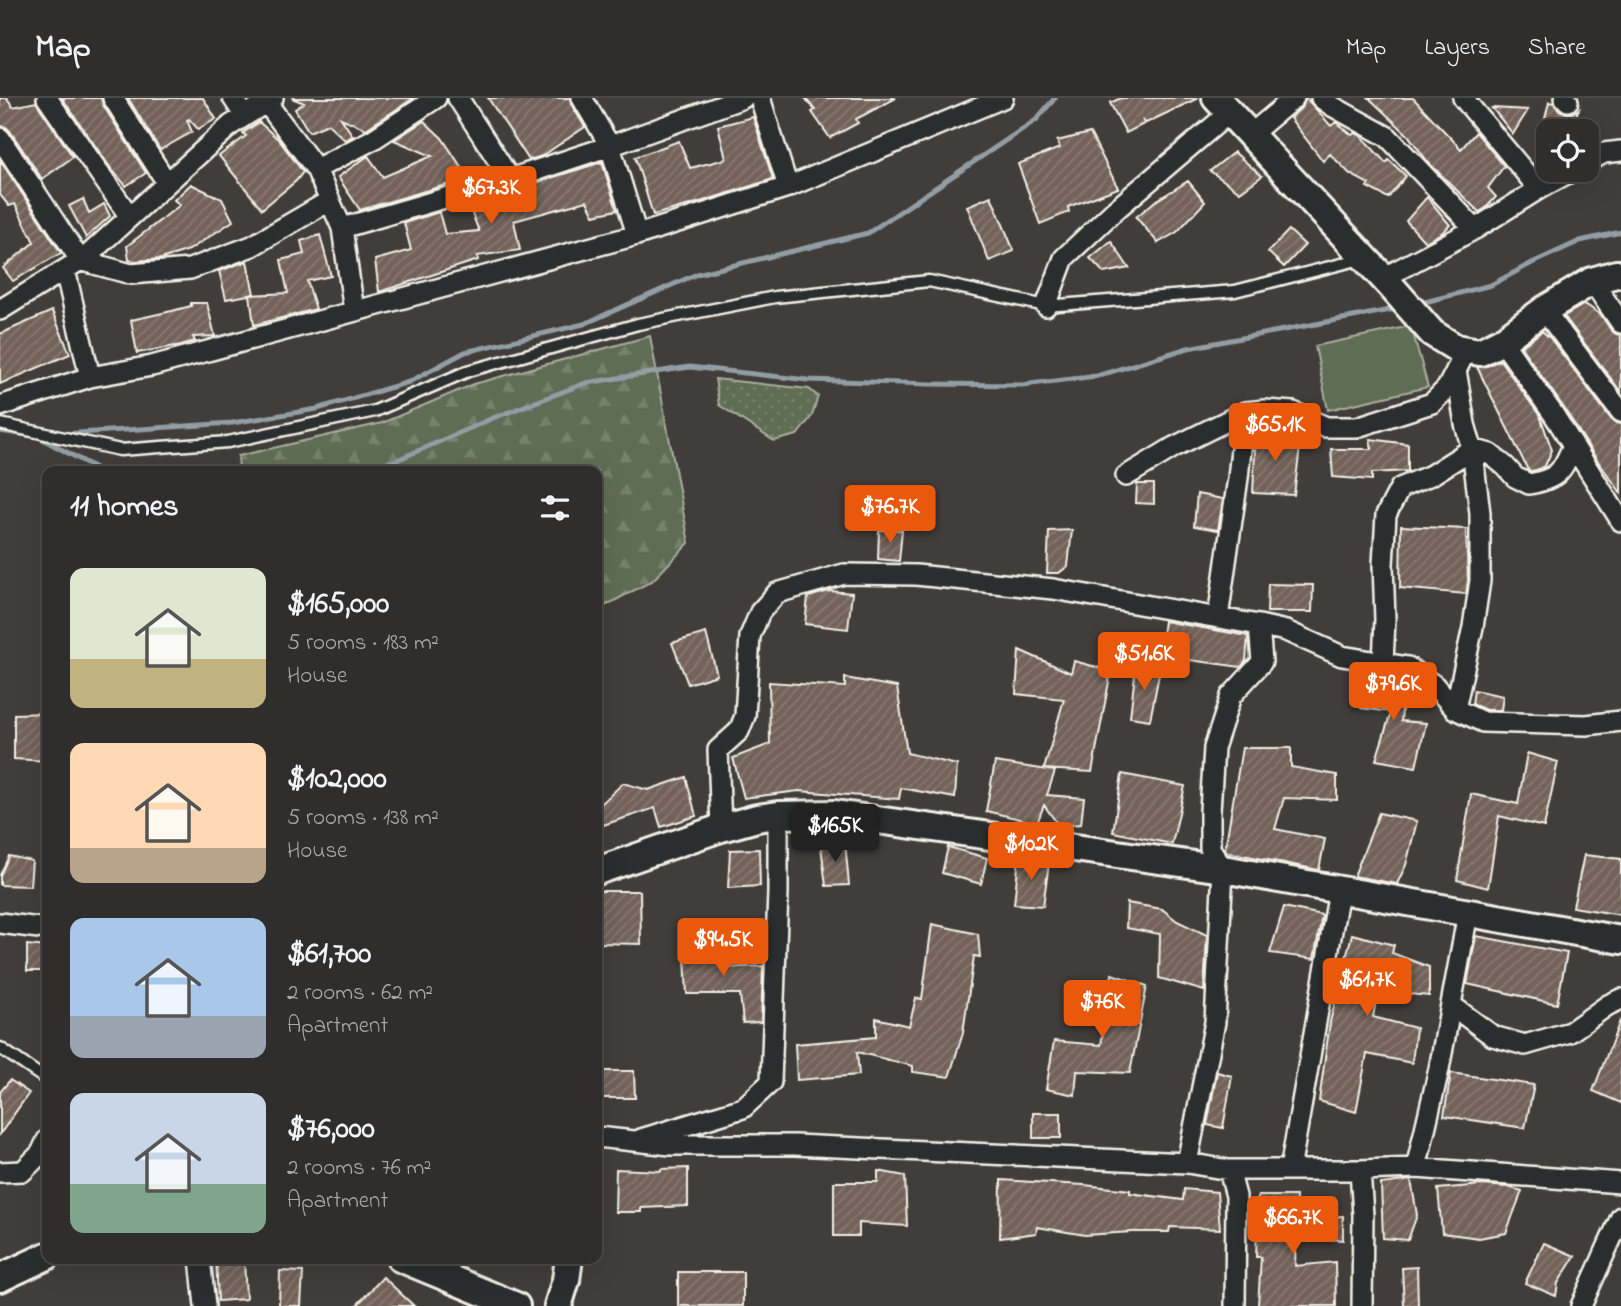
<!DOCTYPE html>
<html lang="en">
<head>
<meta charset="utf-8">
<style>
  :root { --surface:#302e2c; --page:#3c3a38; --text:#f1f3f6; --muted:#a8a8a9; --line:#4b4a48; --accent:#ea580c }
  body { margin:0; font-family:"Indie Flower",sans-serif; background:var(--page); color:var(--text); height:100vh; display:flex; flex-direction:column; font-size:26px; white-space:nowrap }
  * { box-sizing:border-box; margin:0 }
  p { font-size:23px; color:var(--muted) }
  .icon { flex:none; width:38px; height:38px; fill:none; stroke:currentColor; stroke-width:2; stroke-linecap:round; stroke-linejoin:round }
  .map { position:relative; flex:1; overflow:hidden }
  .details { position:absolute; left:42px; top:368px; width:560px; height:798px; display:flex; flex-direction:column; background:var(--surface); border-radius:14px; box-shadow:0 7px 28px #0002,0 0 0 2px var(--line) }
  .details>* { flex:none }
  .tools { position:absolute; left:1536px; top:21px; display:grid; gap:14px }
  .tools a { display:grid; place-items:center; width:63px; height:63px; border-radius:14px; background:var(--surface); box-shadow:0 7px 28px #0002,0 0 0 2px var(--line); font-size:35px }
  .price { position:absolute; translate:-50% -60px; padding:0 16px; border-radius:7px; background:var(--accent); color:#fff; font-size:23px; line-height:46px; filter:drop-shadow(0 2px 4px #0008) }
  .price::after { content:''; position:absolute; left:50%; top:42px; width:21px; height:16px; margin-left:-10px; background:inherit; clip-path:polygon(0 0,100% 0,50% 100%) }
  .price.active { background:#222; color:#fff }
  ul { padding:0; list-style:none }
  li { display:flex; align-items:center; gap:21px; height:175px; padding:0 28px }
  li span { display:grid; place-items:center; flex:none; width:196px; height:140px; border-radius:14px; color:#555 }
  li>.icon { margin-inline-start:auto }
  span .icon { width:84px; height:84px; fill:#fffc; stroke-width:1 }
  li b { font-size:30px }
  h2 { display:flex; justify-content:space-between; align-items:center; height:84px; padding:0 28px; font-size:30px }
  header { display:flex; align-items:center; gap:42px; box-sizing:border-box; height:98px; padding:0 35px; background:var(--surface); border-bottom:2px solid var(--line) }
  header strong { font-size:33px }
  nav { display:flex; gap:38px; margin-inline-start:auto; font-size:24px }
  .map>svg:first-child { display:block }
</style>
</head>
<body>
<header>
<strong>Map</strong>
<nav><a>Map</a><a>Layers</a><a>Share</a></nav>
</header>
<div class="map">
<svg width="1621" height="1208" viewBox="0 0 1621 1208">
  <defs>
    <pattern id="grass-dots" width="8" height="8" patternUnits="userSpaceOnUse" patternTransform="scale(1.75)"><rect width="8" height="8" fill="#606d55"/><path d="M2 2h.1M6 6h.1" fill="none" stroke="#77826d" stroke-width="1.8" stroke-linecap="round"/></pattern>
    <pattern id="forest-firs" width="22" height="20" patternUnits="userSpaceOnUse" patternTransform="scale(1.75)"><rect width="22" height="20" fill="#606d55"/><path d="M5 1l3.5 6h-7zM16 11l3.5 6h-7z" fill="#77826d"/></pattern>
    <pattern id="building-hatch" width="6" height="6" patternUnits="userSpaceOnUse" patternTransform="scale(1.75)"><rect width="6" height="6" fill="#726259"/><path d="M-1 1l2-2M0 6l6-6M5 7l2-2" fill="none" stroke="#877971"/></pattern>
  </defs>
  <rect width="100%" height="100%" fill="#403d3b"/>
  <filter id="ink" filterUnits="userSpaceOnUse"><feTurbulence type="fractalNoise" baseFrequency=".0143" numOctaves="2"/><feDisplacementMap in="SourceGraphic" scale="14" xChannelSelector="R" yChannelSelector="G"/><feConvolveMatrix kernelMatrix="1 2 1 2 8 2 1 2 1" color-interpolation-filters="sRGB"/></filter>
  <g filter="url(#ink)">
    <!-- grass -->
    <path fill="url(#grass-dots)" stroke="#aaaf9e" stroke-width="2" d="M715,281L809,291L818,298L812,318L797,337L774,343L719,307Z"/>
    <!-- forest -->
    <path fill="url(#forest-firs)" stroke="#aaaf9e" stroke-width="2" d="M650,238L689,445L652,483L597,512V373H239L238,358L382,325L474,286Z"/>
    <!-- park -->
    <path fill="#606d55" stroke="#aaaf9e" stroke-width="2" d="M1411,228L1428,289L1328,312L1315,248Z"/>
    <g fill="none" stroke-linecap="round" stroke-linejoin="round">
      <!-- stream -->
      <path stroke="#939ea4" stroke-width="5" d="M1417,206L1491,187L1532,165L1580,143L1621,134
        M0,333L39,339
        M63,336L232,325L317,311L409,284L465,254L584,226L697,176L868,135L1036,22L1055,0
        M39,339L101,373
        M362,373L397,362L493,320L586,285L676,271L690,269L808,282L930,286L1022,287L1097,278L1188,250L1401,210"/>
    </g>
    <!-- building -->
    <path fill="url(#building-hatch)" stroke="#f4f1e8" stroke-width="2" d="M0,0H7L13,9L36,4L73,59L42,81L10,33L6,29L0,28Z
      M62,0H101L103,7L146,75L126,88L112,72Z
      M128,0H203L216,21L198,31L189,21L187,22L192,34L160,52Z
      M292,0H414L366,31L341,20L353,38L345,42L328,26L309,34L295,11L304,5Z
      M488,0H570L571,6L585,29L542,58L529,62Z
      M805,0H896L856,21L858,25L830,40L812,14L815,12Z
      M1121,0H1198L1146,25L1143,23L1144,26L1126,35L1110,5Z
      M1306,0L1331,28L1336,24L1352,37L1355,35L1360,37L1386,65L1389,62L1406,78L1388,100L1367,89L1369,86L1350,76L1330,56L1323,63L1290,20L1302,9Z
      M1369,0H1413L1461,51L1476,34L1504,68L1488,90L1496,99L1486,110L1479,114L1428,64L1408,37Z
      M1549,4L1554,5L1559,12L1566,15H1572L1579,11L1569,33H1542Z
      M1492,10L1528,12L1513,36Z
      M753,19L773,81L697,105L653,117L635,59L679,43L690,70L726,61L718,28Z
      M424,23L442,40L464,73L449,86L360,112L338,79L368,58L383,79L432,58L394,42Z
      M259,24L279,42L303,74L296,83L262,111L219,58L246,38L243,35Z
      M1090,35L1118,90L1068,109L1069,114L1040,126L1018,66L1060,50L1057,43Z
      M1234,54L1262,78L1240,94L1210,73Z
      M0,62L61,155L13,183L3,170L34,144L15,106L9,108L0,97Z
      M602,64L617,112L594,117L587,103L514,123L520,152L477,158L478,162L379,194L375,162L411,152L404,125L439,114L445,136L479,133L468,106Z
      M1188,83L1205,104L1177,134L1158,145L1136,119L1154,104Z
      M191,86L222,101L233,123L189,152L161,161L135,163L129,162L127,148L180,107L174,102Z
      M991,98L1014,153L989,163L967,108Z
      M1427,99L1450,127L1443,134L1425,144L1406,123Z
      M83,101L89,115L104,106L110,118L86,140L69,108Z
      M1289,132L1305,147L1284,169L1268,154Z
      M320,137L331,178L307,183L316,211L254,227L250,197L288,195L281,162L304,156L301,143Z
      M1111,143L1129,170L1104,175L1090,160Z
      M247,163L254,196L226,201L219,173Z
      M191,205H207L215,238L193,239L195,243L181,247L137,255L131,222L172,213L191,208Z
      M1585,206L1601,217L1611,232L1616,236L1621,237V294L1564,218Z
      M52,213L70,256L0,286V236Z
      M1542,233L1550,240L1611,321L1616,325L1621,326V395L1597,362L1564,310L1521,249Z
      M1500,262L1540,318L1552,352L1545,368L1536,372L1531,373L1528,372L1477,269L1487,268Z
      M1288,326L1285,346L1300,349L1294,397L1253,395L1256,333Z
      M1370,341L1408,346V373L1372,375V382L1333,379L1331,351H1372Z
      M1137,386H1154V406L1136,405Z
      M1197,396L1223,401L1218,432L1194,428Z
      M1401,428L1466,431L1468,483L1466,496L1400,490Z
      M879,432H902L899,463L878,461Z
      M1072,432L1068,468L1059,475H1047L1049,433Z
      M1268,486L1313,487L1312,514H1267Z
      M829,493L852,495L848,531L805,526L808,499Z
      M1164,523L1248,538L1246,563L1241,569L1159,558Z
      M706,535L717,577L688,586L672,545Z
      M1019,552L1071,575L1074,563L1111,573L1092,674L1044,671L1064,601L1016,596Z
      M1136,567L1160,571L1150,622L1130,619Z
      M845,580L897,589L907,655L957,667L955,700L901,690L899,701L799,693L744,700L733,660L770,646L769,584L845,589Z
      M1358,583L1405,584L1401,623L1426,625L1416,669L1376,662L1391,614L1361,610Z
      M1474,592L1503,598L1501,612H1486L1472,606Z
      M47,615V663L14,661V616Z
      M1242,650H1291V669L1337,677V702L1284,700L1275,731L1325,741L1319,772L1227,754L1225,751Z
      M1527,655L1558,664L1544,729L1499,718L1488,790L1457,782L1471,696L1518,706Z
      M995,664L1055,673L1047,697L1084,700L1081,726L1059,728L1044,707L1037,725L986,713Z
      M1122,676L1185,688L1172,746L1113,734Z
      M686,679L696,718L661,729L655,710L597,729V710L623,685L648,692Z
      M1379,715L1417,723L1406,767L1397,786L1354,778Z
      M845,743L849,787L826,788L821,748Z
      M948,749L987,760L981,786L942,775Z
      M759,751L760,788L728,790L730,752Z
      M1584,757L1621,761V817L1573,809Z
      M9,758L32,763L30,788L0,787V777Z
      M1019,759L1049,765L1043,808L1014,806Z
      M597,793H640L641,846L597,845Z
      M1127,805L1162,811L1177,823L1207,837L1204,893L1159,880L1160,836L1126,830Z
      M1284,809L1322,817L1314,861L1270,855Z
      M932,826L978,836L980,859L974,858L963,935L949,979L913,974V968L857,954L859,977L797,982L795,946L876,939V920L909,928L916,900L922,901Z
      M1352,836L1394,847L1392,855L1429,869V898L1378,893L1373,919L1416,930L1412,965L1367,956L1356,1014L1319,1003L1330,924Z
      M1476,838L1567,855L1557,906L1467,886Z
      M684,842L715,843L722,870L763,868L761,924L743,925L740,896H687Z
      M27,847L47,849V873H27Z
      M1112,876L1147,888L1130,975L1077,973L1075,997L1046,991L1054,943L1101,947Z
      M1620,923L1621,924V1005L1593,993Z
      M604,973H634L635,1000H600Z
      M1217,974L1232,978L1223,1030L1207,1027Z
      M1451,975L1534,987L1525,1030L1444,1018Z
      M10,982L29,995L0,1036V994Z
      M1033,1015H1061V1040H1033Z
      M688,1070V1108L641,1110V1114H615L616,1071L661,1073V1071Z
      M878,1073L905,1078L907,1128L859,1125V1138H834V1084H878Z
      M1001,1082L1084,1087L1130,1092V1095L1183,1102L1184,1091L1217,1094L1220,1131L1170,1129L1169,1134H1132L1085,1137L1037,1129L1036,1135L1000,1140Z
      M1411,1082L1417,1117L1408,1142L1383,1140L1381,1086Z
      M1481,1087L1508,1089L1522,1093L1506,1135L1479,1140L1442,1135L1438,1091Z
      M1258,1098H1296V1121L1343,1118V1142L1296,1139L1295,1168L1335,1164L1336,1208H1258L1261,1159H1256Z
      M1544,1145L1575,1158L1558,1185L1556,1198L1525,1185Z
      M216,1160H244L246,1201L218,1203Z
      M1417,1169L1418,1208H1404L1402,1170Z
      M280,1173L303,1174L301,1208H279Z
      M678,1174H743V1208H678Z
      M383,1179L414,1208H356Z"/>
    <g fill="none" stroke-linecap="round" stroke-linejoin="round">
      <!-- lane casing -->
      <g stroke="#f4f1e8" stroke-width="15">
        <path id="lane" d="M0,326L120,352L228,344L375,313L468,273L638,226L775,199L929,183L1046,208L1235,193L1361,161
          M0,950L47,982"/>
      </g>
      <!-- street casing -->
      <g stroke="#f4f1e8" stroke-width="24">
        <path id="street" d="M47,0L130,119
          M113,0L167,85
          M233,0L244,17
          M458,0L510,81
          M582,0L610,48L637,137
          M760,0L788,89
          M1321,0L1332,8L1388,39L1475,131
          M1463,0L1539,91
          M1565,0L1568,3
          M266,4L316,71L342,130L510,81L610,48L743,0
          M1250,37L1294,0
          M0,40L80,162L131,176L190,171L252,148L329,103
          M1587,64L1604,55L1621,53
          M316,71L372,42L436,0
          M342,130L354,213
          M65,172L90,279
          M1383,180L1475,131L1539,91L1574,72
          M1592,183L1621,225
          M1046,208L1064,160L1114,113L1229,15
          M0,212L87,158L231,27L273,0
          M1544,212L1621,314
          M1502,243L1554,317L1621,423
          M0,308L90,279L152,268L637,137L788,89L1003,0
          M1126,378L1174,349L1245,314
          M1218,520L1238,380L1245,314L1265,312L1293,314L1326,329H1357L1432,305L1447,290L1467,251
          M1259,527L1286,533L1342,558L1408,569L1434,587L1455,611L1483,624L1586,627L1621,623
          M1383,565L1385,521L1383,466L1386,417L1400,390L1431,377L1472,351L1490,356L1505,368L1515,379L1529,386C1558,381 1562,374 1573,347
          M1455,611L1473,529L1480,483V415L1472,351L1465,326L1456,272
          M721,730L718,652L739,633L745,618L750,538L760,514L777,495L844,476L916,477L1053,491L1259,527L1262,564L1231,598L1214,650L1210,713V750L1223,771L1215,924L1187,1065L1229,1072L1236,1098L1235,1208
          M0,825L47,831
          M1451,907L1493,938L1525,947L1570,934L1608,907L1621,901
          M597,1039L671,1047H794L1187,1065
          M641,1041L743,1010L771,984L778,794V717
          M1416,1070L1439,971L1468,815
          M1229,1072H1360L1416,1070L1621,1085
          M1290,1072L1339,793
          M1360,1072L1363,1117L1362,1208
          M0,1074L23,1073L41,1055L47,1042
          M200,1160L205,1208
          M1581,1208L1621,1119"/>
      </g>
      <!-- secondary casing -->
      <g stroke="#f4f1e8" stroke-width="32">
        <path id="secondary" d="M1216,0L1390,187L1432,235L1456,250L1480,254L1502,243L1544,212L1592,183L1616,176H1621
          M597,773L721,730L757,720L778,717L835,716L1223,771L1621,842
          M400,1160L516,1208
          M0,1180L47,1158
          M558,1208L566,1182L569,1160"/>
      </g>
      <!-- lane -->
      <use href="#lane" stroke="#2a2d2e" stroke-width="10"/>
      <!-- street -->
      <use href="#street" stroke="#2a2d2e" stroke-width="19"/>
      <!-- secondary -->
      <use href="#secondary" stroke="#2a2d2e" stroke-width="26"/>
    </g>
  </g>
</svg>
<div class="tools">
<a><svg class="icon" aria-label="locate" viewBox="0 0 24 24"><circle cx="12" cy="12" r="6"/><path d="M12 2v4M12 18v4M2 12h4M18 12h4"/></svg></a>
</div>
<b class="price" style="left:491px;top:128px">$67.3K</b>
<b class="price" style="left:1275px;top:365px">$65.1K</b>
<b class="price" style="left:890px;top:447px">$76.7K</b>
<b class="price" style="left:1144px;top:594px">$51.6K</b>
<b class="price" style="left:1393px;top:624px">$79.6K</b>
<b class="price active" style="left:835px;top:766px">$165K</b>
<b class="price" style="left:1031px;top:784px">$102K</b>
<b class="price" style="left:723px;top:880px">$94.5K</b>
<b class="price" style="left:1367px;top:920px">$61.7K</b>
<b class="price" style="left:1102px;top:942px">$76K</b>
<b class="price" style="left:1293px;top:1158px">$66.7K</b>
<section class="details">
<h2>11 homes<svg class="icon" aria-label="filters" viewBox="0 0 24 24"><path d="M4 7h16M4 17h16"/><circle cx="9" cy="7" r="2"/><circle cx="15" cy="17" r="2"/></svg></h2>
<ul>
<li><span style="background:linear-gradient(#dfe7d0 65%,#c2b280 0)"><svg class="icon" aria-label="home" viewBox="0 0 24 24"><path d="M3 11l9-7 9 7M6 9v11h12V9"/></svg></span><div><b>$165,000</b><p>5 rooms · 183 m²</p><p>House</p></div></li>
<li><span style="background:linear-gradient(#ffd9b3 75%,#b9a48a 0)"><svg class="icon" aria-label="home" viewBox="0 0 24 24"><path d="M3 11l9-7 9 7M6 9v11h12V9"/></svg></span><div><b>$102,000</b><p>5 rooms · 138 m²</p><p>House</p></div></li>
<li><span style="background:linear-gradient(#a9c7e8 70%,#9aa5b1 0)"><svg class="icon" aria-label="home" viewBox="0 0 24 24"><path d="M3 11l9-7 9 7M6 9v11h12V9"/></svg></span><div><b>$61,700</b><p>2 rooms · 62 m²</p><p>Apartment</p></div></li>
<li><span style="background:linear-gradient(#c9d6e8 65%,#7fa58c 0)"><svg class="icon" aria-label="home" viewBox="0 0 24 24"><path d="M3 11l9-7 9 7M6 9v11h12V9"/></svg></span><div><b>$76,000</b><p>2 rooms · 76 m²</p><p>Apartment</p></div></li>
</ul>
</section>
</div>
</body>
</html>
